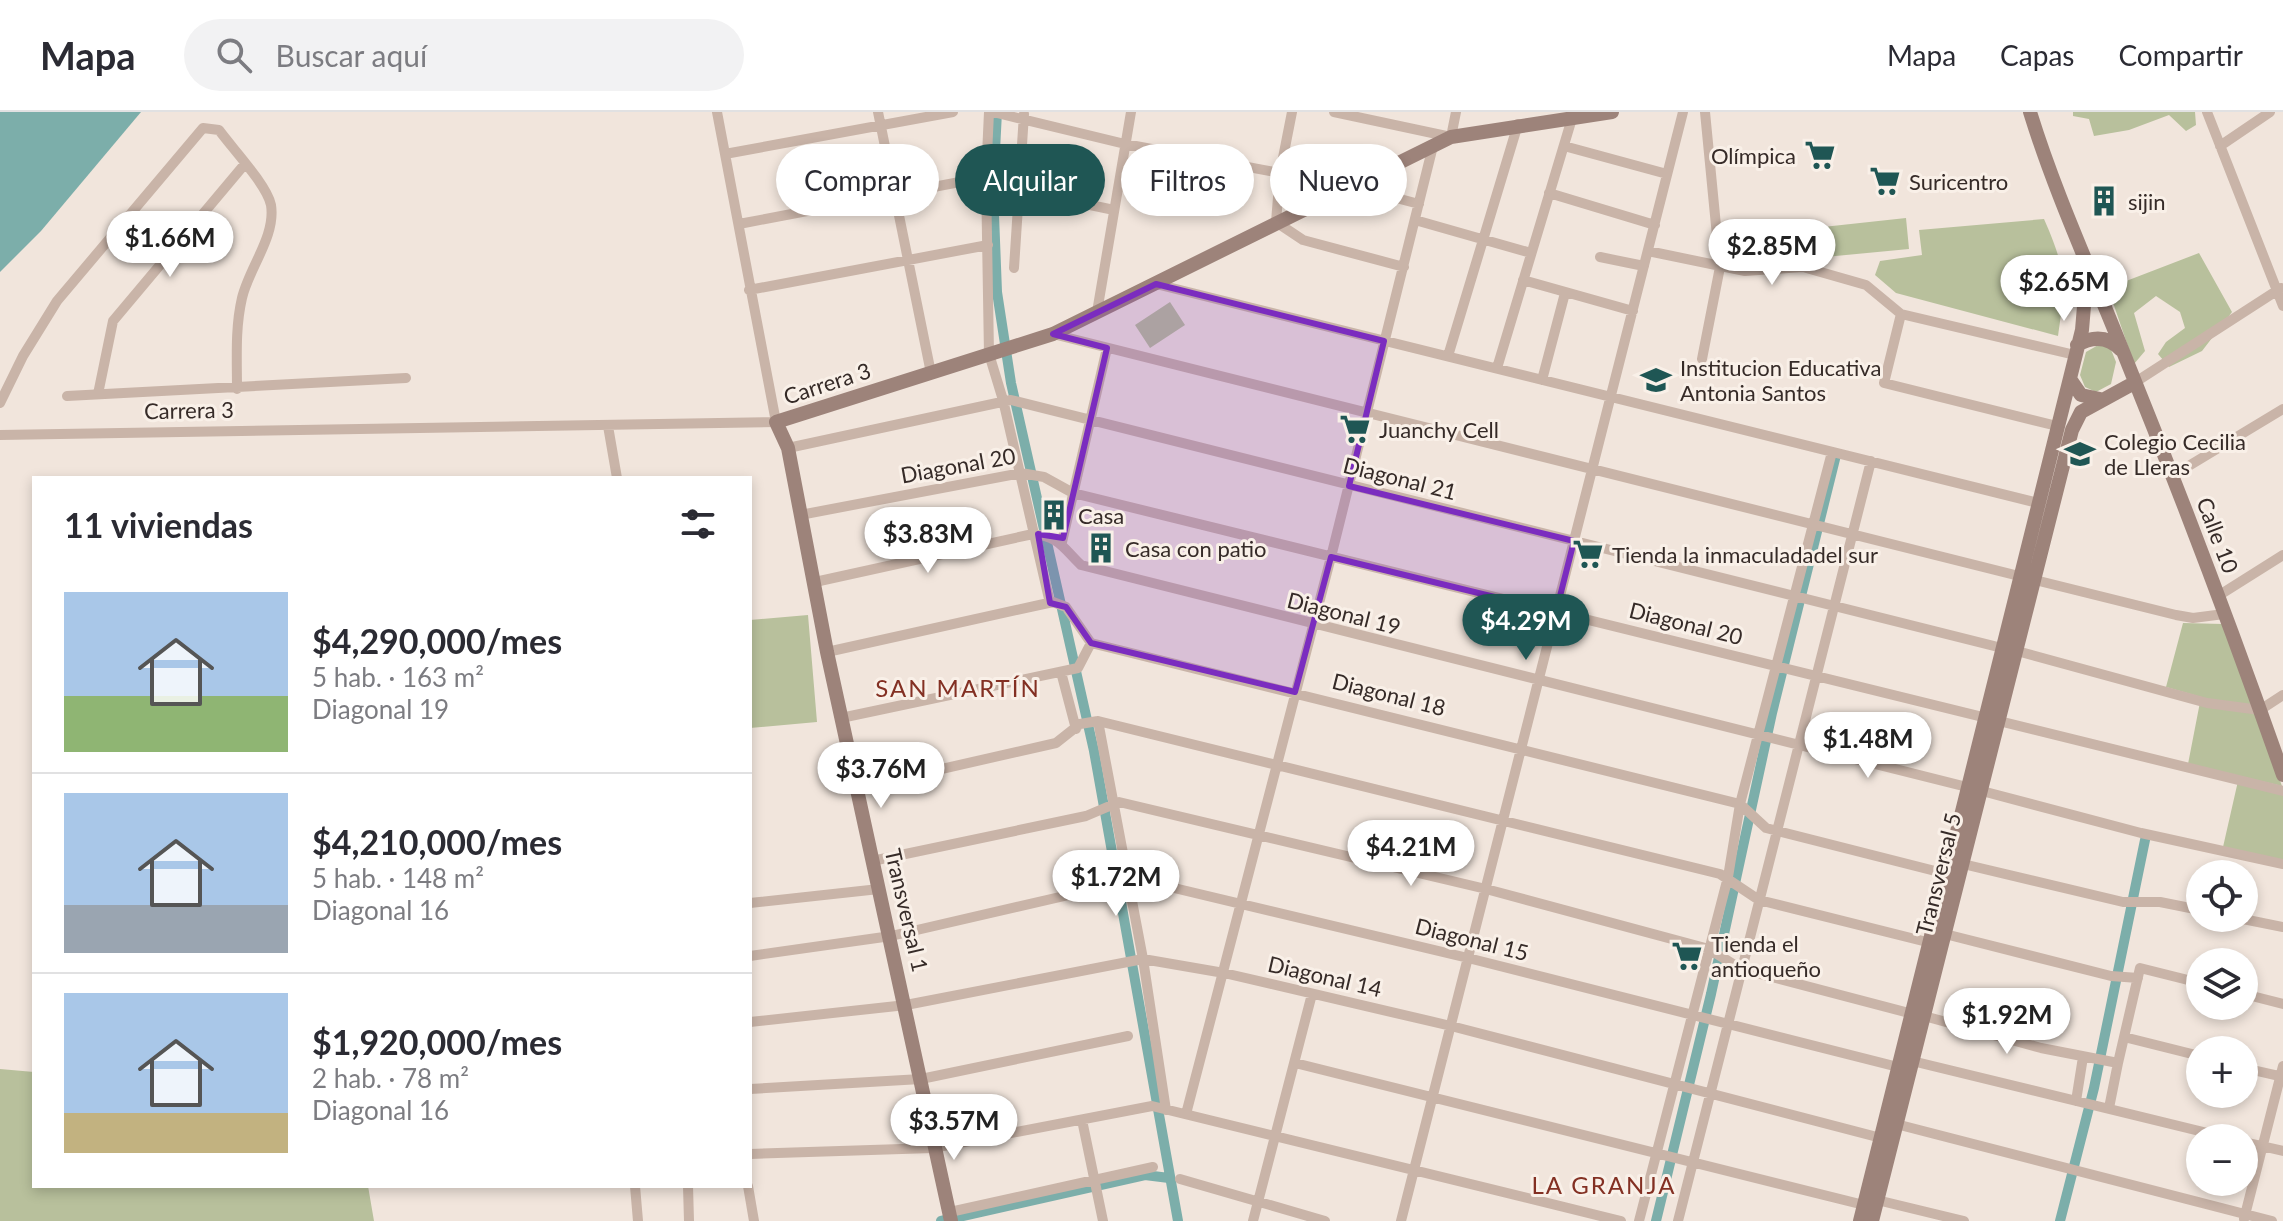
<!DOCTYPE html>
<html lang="es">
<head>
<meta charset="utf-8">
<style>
  :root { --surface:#fff; --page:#f2f2f3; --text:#2b2b33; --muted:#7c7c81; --line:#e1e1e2; --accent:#1f5654 }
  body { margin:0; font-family:Lato,sans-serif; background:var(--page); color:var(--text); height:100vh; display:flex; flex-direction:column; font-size:30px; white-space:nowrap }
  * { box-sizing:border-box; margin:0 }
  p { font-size:26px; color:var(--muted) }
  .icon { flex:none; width:44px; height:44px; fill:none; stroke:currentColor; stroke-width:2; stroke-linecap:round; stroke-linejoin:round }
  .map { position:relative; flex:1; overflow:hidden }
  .drawer { position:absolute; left:32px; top:364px; width:720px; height:712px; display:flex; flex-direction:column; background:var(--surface); border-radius:0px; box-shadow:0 4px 12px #0003 }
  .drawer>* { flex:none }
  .hud { position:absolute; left:776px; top:32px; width:760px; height:72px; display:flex; gap:16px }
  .controls { position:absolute; left:2186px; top:748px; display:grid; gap:16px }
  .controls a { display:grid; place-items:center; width:72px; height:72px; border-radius:50%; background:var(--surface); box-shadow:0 4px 12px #0003; font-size:40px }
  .price { position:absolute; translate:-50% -68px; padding:0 18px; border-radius:28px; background:#fff; color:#222; font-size:26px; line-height:52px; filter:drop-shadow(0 2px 4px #0008) }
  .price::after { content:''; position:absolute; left:50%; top:48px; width:24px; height:18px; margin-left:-12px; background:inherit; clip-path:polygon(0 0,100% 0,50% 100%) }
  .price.current { background:var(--accent); color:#fff }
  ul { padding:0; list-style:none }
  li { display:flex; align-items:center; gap:24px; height:200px; padding:0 32px }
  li+li { border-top:2px solid var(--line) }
  li span { display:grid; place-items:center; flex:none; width:224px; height:160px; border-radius:0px; color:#555 }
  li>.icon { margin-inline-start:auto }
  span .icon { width:96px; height:96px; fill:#fffc; stroke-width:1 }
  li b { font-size:34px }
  h2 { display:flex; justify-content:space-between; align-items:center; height:96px; padding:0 32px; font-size:34px }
  .pill { padding:0 28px; border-radius:36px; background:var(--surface); box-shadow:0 4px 12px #0003; font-size:28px; line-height:72px }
  .pill.current { background:var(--accent); color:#fff }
  header { display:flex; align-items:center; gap:48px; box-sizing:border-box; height:112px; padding:0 40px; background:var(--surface); border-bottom:2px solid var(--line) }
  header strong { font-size:38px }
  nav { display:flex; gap:44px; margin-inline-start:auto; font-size:28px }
  .search { width:560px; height:72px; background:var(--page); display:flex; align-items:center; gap:20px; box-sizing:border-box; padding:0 28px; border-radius:44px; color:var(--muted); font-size:30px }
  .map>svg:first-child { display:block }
</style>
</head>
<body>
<header>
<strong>Mapa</strong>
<div class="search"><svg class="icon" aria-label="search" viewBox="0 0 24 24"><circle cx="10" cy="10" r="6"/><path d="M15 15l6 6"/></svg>Buscar aquí</div>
<nav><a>Mapa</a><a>Capas</a><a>Compartir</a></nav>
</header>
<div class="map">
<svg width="2283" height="1109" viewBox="0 0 2283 1109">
  <rect width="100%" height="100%" fill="#f1e5dc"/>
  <!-- green -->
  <path fill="#b8c09c" d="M2073,0H2195L2196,13L2186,19L2169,3L2129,18L2094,24L2089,7L2073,4Z
    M1906,106L1909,137L1825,145L1823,115Z
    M2044,107C2066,157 2066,170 2058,224L1896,181L1875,163L1880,149L1922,143L1919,118Z
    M2199,141L2232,200L2202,239L2169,255L2158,242L2166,230L2185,216L2180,200L2156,184L2134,201L2145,239L2134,252L2108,176Z
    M1170,190L1185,213L1150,236L1135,213Z
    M2100,232L2110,235L2116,250L2111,272L2096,280L2085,275L2080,263L2086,240Z
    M808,503L817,610L750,616V508Z
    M2183,511L2223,512L2282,674L2188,652L2201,585L2166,575Z
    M2238,669L2283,681V748L2223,735Z
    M0,957L34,960V1074H368L374,1109H0Z"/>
  <!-- water -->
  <path fill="#7caeaa" d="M0,0H141L41,119L0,160Z"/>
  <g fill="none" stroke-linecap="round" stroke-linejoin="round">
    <!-- canal -->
    <path stroke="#7caeaa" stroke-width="10" d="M997,0L993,77L997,180L1011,271L1094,639L1178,1109
      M941,1109L1145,1063L1169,1066
      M1656,1109L1711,882L1772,601L1836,343
      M2060,1109L2094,976L2145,728"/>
    <!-- street -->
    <path stroke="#c9b4a8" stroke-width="10" d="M878,0L931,261
      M989,0L986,65L989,242L1003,288L1050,491
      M993,0L1125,32L1280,61
      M1292,0L1280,61L1276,110L1303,128L1404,155
      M1334,0L1451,25L1456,0
      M2207,0L2283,194
      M1564,34L1667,62
      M2220,34L2270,0
      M725,42L953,0
      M1351,74L1419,92
      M1019,78L1114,98
      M1549,81L1655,113
      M1415,108L1531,141
      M739,112L986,65
      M1648,139L1745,159L1803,155L1866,173L1901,202L2075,243
      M1600,145L1644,154
      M1014,156L1024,2
      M1523,168L1633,199
      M1156,172L2038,391
      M749,178L988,133
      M1097,200L1131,0
      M1901,202L1884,271L2057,314
      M1053,222L2019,464
      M1448,244L1518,12
      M1702,247L1720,155L1705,0
      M1497,256L1573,3
      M1542,268L1565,181
      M2134,271L2281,176
      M98,282L113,209L244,53
      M67,284L406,266
      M0,291L23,244L57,189L203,16L219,18C232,36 267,73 271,93C276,124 249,156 242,186C235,216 237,247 237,277
      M608,314L617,366
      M0,323L776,310L717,0
      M788,336L1011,288L2002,536
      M2172,364L2283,297
      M800,403L1021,361L1044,365L1073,381L2283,679
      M1062,430L1107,236
      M2035,468L2176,503L2193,506L2224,502
      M815,470L1033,422C1059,424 1064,437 1081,453L1967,675
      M2218,484L2283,443
      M2017,539L2207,591L2260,598L2283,583
      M827,540L1053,490L1066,495L1091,531L1740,692L1766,716L1947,762
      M1061,560L1076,617
      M841,606L1078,556L1091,531
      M1098,609L1143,847L1166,998
      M858,676L1056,631L1080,612L1098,609L1720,762L1759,788L1931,831
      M1982,679L2141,721L2283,752
      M872,749L1086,704L1119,690L1486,777L1709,837L1741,857L1913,902
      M1963,752L2123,790H2160L2200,798
      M750,791L879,777
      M2238,806L2283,815
      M1945,822L2111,864L2138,866
      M750,844L891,824L1125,770H1149L1468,846L1902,956
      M2244,882L2283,892
      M1924,904L2041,936L2118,951L2140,856L2200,871
      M750,910L906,893L1143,847L1224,861L1451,914L1881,1026
      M2124,925L2200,944
      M1908,948L2228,1026
      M1295,951L1864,1093
      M2244,956L2283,965
      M750,977L921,967L1128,924
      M2076,989L2083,945
      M2109,996L2118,951
      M1186,1002L1331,445L1433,34
      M1082,1008L1103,1109
      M1896,1012L2272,1109
      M2244,1030L2283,1039
      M750,1042L933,1036L1152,994L1621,1109
      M1180,1067L1325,1109
      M635,1074L638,1109
      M688,1074L689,1109
      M748,1074L754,1109
      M1877,1088L1964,1109
      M950,1100L1153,1055
      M2244,1107L2283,954
      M1253,1109L1312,882
      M1401,1109L1683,0
      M1639,1109L1728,765L1740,692L1832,340
      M1678,1109L1871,349"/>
    <!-- secondary -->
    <path stroke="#9d837a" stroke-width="14" d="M2030,0C2055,81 2091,159 2122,237C2179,378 2233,520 2283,663
      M2077,233C2093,224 2108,224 2121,238
      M2070,267L2081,283L2100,287
      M951,1109L827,540L788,336L776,310L1053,222L1451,25L1612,0
      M1860,1109L2082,218L2087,158
      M1872,1109L2072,318L2081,300L2134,271"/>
  </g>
  <!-- marked area -->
  <path fill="#7b2cbf" fill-opacity="0.2" stroke="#7b2cbf" stroke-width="6" stroke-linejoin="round" d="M1156,172L1384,229L1349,374L1574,429L1556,500L1331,445L1295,580L1091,531L1066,495L1050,491L1038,422L1063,426L1107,236L1053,222Z"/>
  <!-- icons -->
  <defs>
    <g id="supermarket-bare" transform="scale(2.4)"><path d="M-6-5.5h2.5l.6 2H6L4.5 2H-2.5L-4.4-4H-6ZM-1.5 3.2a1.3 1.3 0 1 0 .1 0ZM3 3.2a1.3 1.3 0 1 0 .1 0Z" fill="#1f5654" stroke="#f9f0e8" stroke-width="2.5" paint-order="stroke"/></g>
    <g id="building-bare" transform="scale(2.4)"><path d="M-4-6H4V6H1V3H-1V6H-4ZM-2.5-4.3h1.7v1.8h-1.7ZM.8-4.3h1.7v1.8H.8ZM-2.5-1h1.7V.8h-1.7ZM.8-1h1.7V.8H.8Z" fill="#1f5654" stroke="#f9f0e8" stroke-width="2.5" paint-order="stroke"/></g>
    <g id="school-bare" transform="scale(2.4)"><path d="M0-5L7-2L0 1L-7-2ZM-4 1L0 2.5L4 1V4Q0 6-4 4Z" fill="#1f5654" stroke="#f9f0e8" stroke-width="2.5" paint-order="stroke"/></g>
  </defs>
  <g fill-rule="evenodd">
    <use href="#supermarket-bare" x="1820" y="43"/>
    <use href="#supermarket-bare" x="1885" y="69"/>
    <use href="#building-bare" x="2104" y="89"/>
    <use href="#school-bare" x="1656" y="268"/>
    <use href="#supermarket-bare" x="1355" y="317"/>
    <use href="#school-bare" x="2080" y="342"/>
    <use href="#building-bare" x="1054" y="403"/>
    <use href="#building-bare" x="1101" y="436"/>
    <use href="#supermarket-bare" x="1588" y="442"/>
    <use href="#supermarket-bare" x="1687" y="844"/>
  </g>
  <g text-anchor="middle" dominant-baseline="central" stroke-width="6" stroke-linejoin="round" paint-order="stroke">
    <!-- poi labels -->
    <g font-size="22" fill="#362b28" stroke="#f9f0e8" text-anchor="start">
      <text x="1796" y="43" text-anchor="end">Olímpica</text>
      <text x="1909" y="69">Suricentro</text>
      <text x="2128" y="89">sijin</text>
      <text x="1680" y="255">Institucion Educativa<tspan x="1680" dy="25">Antonia Santos</tspan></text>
      <text x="1379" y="317">Juanchy Cell</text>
      <text x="2104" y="329">Colegio Cecilia<tspan x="2104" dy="25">de Lleras</tspan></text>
      <text x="1078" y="403">Casa</text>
      <text x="1125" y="436">Casa con patio</text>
      <text x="1612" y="442">Tienda la inmaculadadel sur</text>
      <text x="1711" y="831">Tienda el<tspan x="1711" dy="25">antioqueño</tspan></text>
    </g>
    <!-- street labels -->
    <g font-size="22" fill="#362b28" stroke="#f9f0e8">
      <text transform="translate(827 271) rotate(-18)">Carrera 3</text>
      <text transform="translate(189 298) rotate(-1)">Carrera 3</text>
      <text transform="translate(958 353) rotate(-10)">Diagonal 20</text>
      <text transform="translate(1400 366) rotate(14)">Diagonal 21</text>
      <text transform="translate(2218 423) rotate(69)">Calle 10</text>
      <text transform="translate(1344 501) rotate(14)">Diagonal 19</text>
      <text transform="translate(1686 511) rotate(14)">Diagonal 20</text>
      <text transform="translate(1389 582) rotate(14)">Diagonal 18</text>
      <text transform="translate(1938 762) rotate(-76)">Transversal 5</text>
      <text transform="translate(907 798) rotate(77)">Transversal 1</text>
      <text transform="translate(1472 827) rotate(14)">Diagonal 15</text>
      <text transform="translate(1325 864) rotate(13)">Diagonal 14</text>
    </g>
    <!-- neighbourhood labels -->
    <g font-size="24" letter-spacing="2" fill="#833023" stroke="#f9f0e8">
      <text x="958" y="575">SAN MARTÍN</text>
      <text x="1604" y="1072">LA GRANJA</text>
    </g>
  </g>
</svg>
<div class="controls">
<a><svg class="icon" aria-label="locate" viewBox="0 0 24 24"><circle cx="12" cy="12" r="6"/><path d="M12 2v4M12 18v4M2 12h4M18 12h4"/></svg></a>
<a><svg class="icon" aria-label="layers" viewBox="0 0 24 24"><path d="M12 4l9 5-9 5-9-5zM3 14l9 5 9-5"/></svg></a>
<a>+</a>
<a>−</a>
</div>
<b class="price" style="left:170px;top:167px">$1.66M</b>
<b class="price" style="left:1772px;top:175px">$2.85M</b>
<b class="price" style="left:2064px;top:211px">$2.65M</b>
<b class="price" style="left:928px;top:463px">$3.83M</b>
<b class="price current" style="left:1526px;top:550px">$4.29M</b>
<b class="price" style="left:1868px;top:668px">$1.48M</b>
<b class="price" style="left:881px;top:698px">$3.76M</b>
<b class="price" style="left:1411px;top:776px">$4.21M</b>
<b class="price" style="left:1116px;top:806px">$1.72M</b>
<b class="price" style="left:2007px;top:944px">$1.92M</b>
<b class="price" style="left:954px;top:1050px">$3.57M</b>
<div class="hud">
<a class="pill">Comprar</a>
<a class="pill current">Alquilar</a>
<a class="pill">Filtros</a>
<a class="pill">Nuevo</a>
</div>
<section class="drawer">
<h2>11 viviendas<svg class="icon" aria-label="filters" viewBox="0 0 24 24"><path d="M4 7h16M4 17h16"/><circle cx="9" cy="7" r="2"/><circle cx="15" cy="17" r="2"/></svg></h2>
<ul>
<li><span style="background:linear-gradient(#a9c7e8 65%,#8fb573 0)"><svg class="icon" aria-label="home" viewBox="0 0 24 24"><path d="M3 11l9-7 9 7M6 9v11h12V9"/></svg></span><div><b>$4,290,000/mes</b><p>5 hab. · 163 m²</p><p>Diagonal 19</p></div></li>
<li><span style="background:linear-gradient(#a9c7e8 70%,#9aa5b1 0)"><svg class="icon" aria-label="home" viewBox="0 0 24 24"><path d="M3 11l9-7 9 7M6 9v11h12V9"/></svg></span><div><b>$4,210,000/mes</b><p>5 hab. · 148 m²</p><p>Diagonal 16</p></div></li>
<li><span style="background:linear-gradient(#a9c7e8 75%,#c2b280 0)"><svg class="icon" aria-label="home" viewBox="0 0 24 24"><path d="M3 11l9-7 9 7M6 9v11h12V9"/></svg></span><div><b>$1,920,000/mes</b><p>2 hab. · 78 m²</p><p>Diagonal 16</p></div></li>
</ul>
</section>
</div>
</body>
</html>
